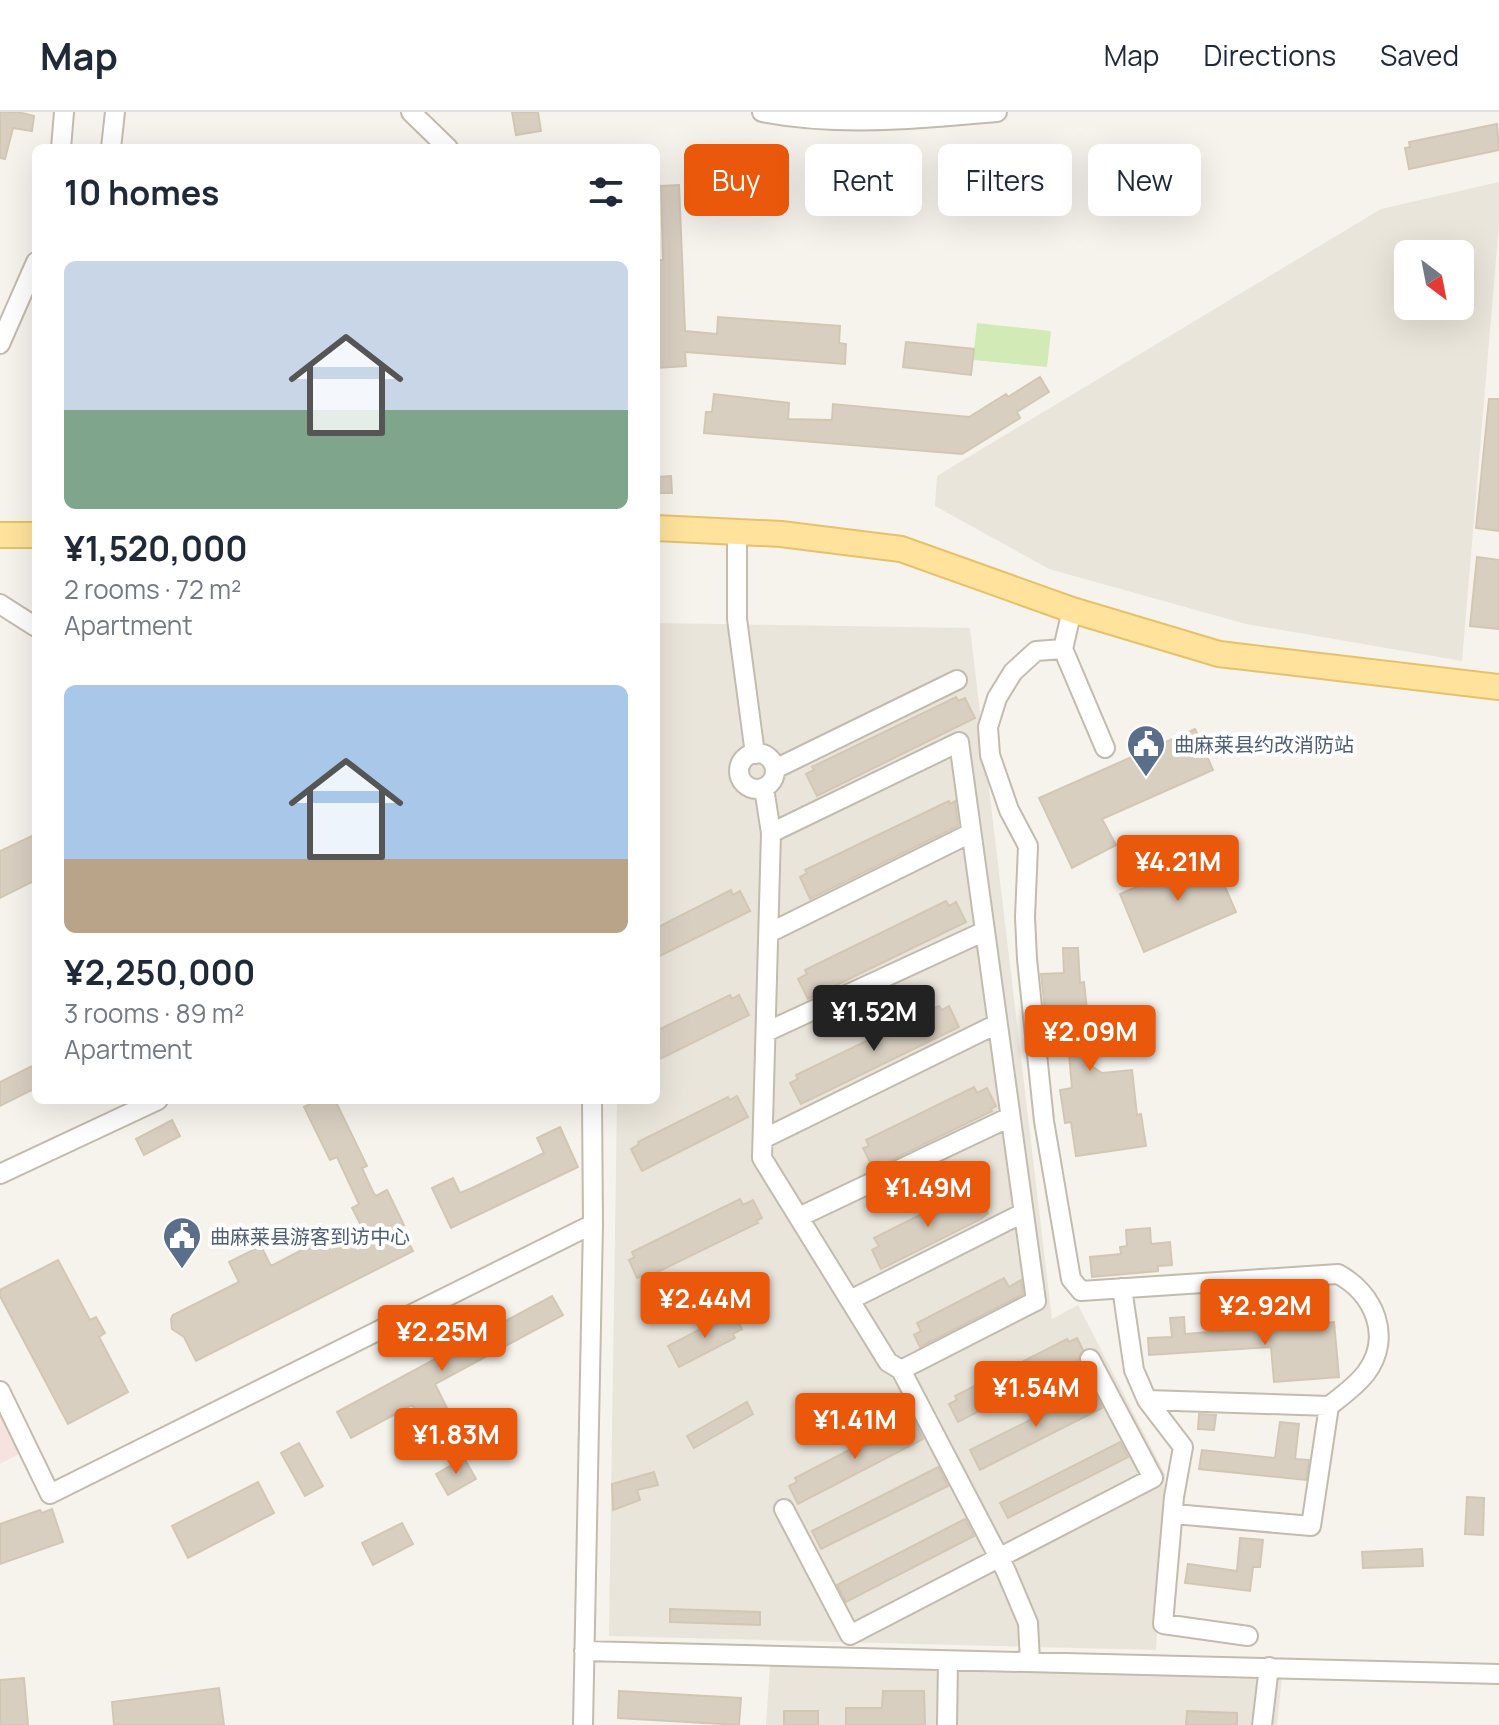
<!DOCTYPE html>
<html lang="en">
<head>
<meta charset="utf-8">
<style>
  :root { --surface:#fff; --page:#f2f2f3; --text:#1f2937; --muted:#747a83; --line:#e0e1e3; --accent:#ea580c }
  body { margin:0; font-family:Manrope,"Noto Sans SC",sans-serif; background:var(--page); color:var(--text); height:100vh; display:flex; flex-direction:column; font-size:30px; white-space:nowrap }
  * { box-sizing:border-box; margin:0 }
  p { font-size:26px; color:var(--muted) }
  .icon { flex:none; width:44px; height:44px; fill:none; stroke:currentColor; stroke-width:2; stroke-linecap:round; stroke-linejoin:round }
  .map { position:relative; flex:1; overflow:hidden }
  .side { position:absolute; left:32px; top:32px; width:628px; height:960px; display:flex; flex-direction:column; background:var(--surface); border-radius:12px; box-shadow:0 8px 32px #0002 }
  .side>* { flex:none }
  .hud { position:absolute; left:684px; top:32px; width:694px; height:72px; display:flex; gap:16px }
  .needle { width:52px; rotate:148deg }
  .controls { position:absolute; left:1394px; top:128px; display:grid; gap:16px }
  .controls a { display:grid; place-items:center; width:80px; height:80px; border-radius:12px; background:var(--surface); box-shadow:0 8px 32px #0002; font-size:40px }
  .price { position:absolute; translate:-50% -68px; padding:0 18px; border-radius:8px; background:var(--accent); color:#fff; font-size:26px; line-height:52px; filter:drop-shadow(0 2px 4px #0008) }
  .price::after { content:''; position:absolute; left:50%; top:48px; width:24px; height:18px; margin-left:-12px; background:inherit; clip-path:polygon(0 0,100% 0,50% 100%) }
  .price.current { background:#222; color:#fff }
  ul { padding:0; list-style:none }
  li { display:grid; align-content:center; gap:16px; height:424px; padding:0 32px }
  li span { display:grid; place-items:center; height:248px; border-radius:12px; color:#555 }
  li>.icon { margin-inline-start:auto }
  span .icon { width:144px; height:144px; fill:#fffc; stroke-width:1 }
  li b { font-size:34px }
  h2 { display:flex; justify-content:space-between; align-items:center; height:96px; padding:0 32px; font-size:34px }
  .tag { padding:0 28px; border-radius:12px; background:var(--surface); box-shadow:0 8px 32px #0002; font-size:28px; line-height:72px }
  .tag.current { background:var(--accent); color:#fff }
  header { display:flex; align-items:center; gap:48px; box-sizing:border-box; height:112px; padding:0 40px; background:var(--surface); border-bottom:2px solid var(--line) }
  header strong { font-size:38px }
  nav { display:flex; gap:44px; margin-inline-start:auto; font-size:28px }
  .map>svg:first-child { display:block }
</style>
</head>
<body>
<header>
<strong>Map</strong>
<nav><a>Map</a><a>Directions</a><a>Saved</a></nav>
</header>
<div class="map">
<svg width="1499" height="1613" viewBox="0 0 1499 1613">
  <rect width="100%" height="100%" fill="#f6f3ec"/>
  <!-- residential -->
  <path fill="#eae5da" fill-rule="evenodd" d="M1499,70V112L1462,549L1246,512L1049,457L935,394L937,364L1381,97ZM1460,142V194H1408V142Z
    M656,511L970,516L1052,1207L1078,1193L1165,1362L1156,1538L609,1524L617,988H656Z
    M770,1553L1282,1566L1277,1613H766Z"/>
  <!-- medical -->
  <path fill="#f6e3e0" d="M0,1301L19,1342L0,1352Z"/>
  <!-- green -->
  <path fill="#d2eab5" d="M977,211L1051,219L1047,255L973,248Z"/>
  <!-- building -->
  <path fill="#d8cfc1" stroke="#d3c7b4" stroke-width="2" d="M0,0H18L34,4L32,19L13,16L5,47L0,46Z
    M512,0H538L541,19L516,23Z
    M1497,12L1499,38L1409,57L1405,36L1410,35L1409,30Z
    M679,73L685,219L717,222L718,205L840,214L839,231L846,232L845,252L685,240L686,254L656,256V148H663L661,74Z
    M906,230L974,237L971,263L903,255Z
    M1040,265L1049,280L1017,300L1020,306L962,342L704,321L706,300H712L714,282L789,291L788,307L832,308L833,292L969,305L1006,282L1008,285Z
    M1489,287H1499V419L1476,416Z
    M671,364L672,381H656V365Z
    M1477,445L1499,448V517L1470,514Z
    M956,585L958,589L965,586L975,606L817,684L806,662L814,658L812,655Z
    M1195,617L1213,658L1102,707L1116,733L1072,756L1039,686Z
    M949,689L950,692L955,689L958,714L810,787L800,765L807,761L805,758Z
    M36,722V768L0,786V739Z
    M1211,743L1236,800L1144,840L1120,782Z
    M731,778L733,783L740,779L750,799L656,846V816Z
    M946,789L949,794L956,790L966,810L808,887L798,867L807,862L805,858Z
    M1063,836H1078L1080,871L1084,870L1093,955L1102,961L1132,958L1137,1003L1141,1002L1146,1034L1076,1044L1071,1010L1065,1011L1060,978L1072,976L1067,920L1059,922L1057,904L1046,906L1041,862L1064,861Z
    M730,883L732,887L739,883L749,903L656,949V919Z
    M939,894L942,898L949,894L959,915L801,992L790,971L798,967L796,963Z
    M36,952V976L0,994V970Z
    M974,975L977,981L987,976L996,994L991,997L992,999L877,1055L876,1052L872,1054L863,1036L869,1034L866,1028Z
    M737,984L748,1005L642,1059L631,1037L639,1032L638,1030L728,985L730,988Z
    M308,988H335L367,1054L362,1056L373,1080L376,1084L387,1078L404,1113L400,1114L413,1139L196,1249L184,1225L172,1217L171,1207L173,1203L239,1170L229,1150L261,1134L271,1154L339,1119L365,1121L352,1096L359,1092L337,1045L330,1048L304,995L310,992Z
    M172,1008L180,1024L144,1043L136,1027Z
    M560,1015L578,1055L451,1116L432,1076L453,1066L460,1081L472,1076L544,1041L537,1026Z
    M962,1082L966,1090L979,1084L988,1101L981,1107L881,1157L872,1138L879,1134L874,1126Z
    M740,1087L743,1093L753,1088L762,1106L756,1109L758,1111L643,1167L642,1164L637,1166L629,1148L634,1145L632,1140Z
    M1150,1116L1151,1132L1170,1130L1172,1153L1158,1154V1159L1092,1165L1090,1145L1121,1142L1120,1135L1127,1134L1126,1118Z
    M58,1148L90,1208L96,1205L105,1221L99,1225L128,1280L68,1312L0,1184V1178Z
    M1004,1166L1009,1175L1021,1168L1023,1182L920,1235L914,1223L921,1219L917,1211Z
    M552,1184L563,1203L435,1272L447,1296L422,1310L412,1293L351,1326L337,1300Z
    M733,1200L742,1217L733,1222L735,1226L679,1255L668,1234Z
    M1184,1205L1185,1222L1334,1210L1339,1265L1274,1270L1271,1235L1149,1243L1148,1226L1172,1225L1170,1206Z
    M1077,1226L1083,1238L1078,1248L958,1310L949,1292L957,1288L955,1284L1067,1227L1069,1230Z
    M1092,1277L1102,1296L980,1358L970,1338Z
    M747,1290L753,1302L694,1336L687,1324Z
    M1199,1302L1216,1303L1214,1318L1198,1317Z
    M907,1308L909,1312L914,1309L923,1327L798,1392L789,1374L797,1370L795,1366Z
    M1280,1310L1299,1312L1295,1347L1309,1348L1306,1368L1199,1357L1202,1338L1275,1346Z
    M1120,1330L1128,1345L1008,1406L1000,1391Z
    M299,1331L323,1374L305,1384L281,1341Z
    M464,1346L476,1367L448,1383L436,1362Z
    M938,1355L948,1374L821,1437L812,1419Z
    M654,1360L658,1373L637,1378L640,1388L613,1398L612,1372Z
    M258,1370L274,1401L188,1446L172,1414Z
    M1467,1385L1484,1386L1483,1423L1465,1422Z
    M52,1397L63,1430L0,1452V1412L40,1398L42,1401Z
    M965,1407L974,1424L846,1490L837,1473Z
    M402,1411L413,1432L373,1453L362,1431Z
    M1240,1426L1263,1428L1260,1455H1253L1250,1479L1185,1471L1188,1452L1237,1459Z
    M1422,1437L1423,1454L1363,1456L1362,1440Z
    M670,1497L760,1500V1513L670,1510Z
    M24,1566L28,1613H0V1568Z
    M219,1576L224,1613H114L112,1590Z
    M619,1579L741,1586L739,1613L618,1606Z
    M883,1579H924L925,1613H846V1596H882Z
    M784,1599H818V1613H784Z
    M1187,1599L1237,1601V1613H1186Z"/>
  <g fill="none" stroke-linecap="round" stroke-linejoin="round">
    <!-- minor casing -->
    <g stroke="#c2bbae" stroke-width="22">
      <path id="minor" d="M411,0L448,36
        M762,0C840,15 919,7 997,0
        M61,36L64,0
        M111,36L115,0
        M0,232L36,150
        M737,420V507L755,642
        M0,492L36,515
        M1072,498L1063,537L1105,636
        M1063,537L1036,539L1013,560L997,586L988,615L990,643L1009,698L1028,734L1025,805L1027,847L1044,1009L1071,1167L1081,1179L1338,1162C1374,1181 1393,1225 1366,1261C1356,1274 1342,1284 1329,1294L1311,1414L1174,1402
        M739 659a18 18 0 1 1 36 0a18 18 0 1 1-36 0Z
        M775,657L957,568
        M764,676L771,721L762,1046L888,1250L901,1258L1006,1459L1028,1511L1030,1549
        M771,721L959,630L1036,1189L901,1258
        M769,821L971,721
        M766,920L985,819
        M763,1027L997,912
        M0,1062L158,988
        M799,1105L1010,1005
        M1122,1176L1134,1258L1147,1288L1329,1294
        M850,1188L1023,1101
        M0,1279L50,1382L593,1112
        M1147,1288L1183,1335L1174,1385L1163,1512L1248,1524
        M784,1397L850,1523L1153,1366L1090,1247
        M584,1539L1499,1562
        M583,1613L593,1112L592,988
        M947,1613L948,1549
        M1262,1613L1269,1555"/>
    </g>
    <!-- major casing -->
    <g stroke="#e6c16a" stroke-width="28">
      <path id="major" d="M656,416L781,422L901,437L1072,498L1219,542L1499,575
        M0,423H36"/>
    </g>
    <!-- minor -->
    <use href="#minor" stroke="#fff" stroke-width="18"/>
    <!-- major -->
    <use href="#major" stroke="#ffe39c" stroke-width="24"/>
  </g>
  <!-- icons -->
  <defs>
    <g id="civic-pin" transform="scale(2)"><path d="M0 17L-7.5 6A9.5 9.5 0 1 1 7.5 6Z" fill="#5c6f8a" stroke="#fff"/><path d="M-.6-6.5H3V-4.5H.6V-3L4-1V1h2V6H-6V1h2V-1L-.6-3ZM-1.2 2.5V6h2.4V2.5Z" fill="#fff"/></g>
  </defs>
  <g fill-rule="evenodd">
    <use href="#civic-pin" x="1146" y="632"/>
    <use href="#civic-pin" x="182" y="1124"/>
  </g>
  <g text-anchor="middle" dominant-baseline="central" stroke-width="8" stroke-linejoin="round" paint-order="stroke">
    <!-- service labels -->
    <g font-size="20" fill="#4e5e75" stroke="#fff" text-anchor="start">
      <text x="1174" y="632">曲麻莱县约改消防站</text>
      <text x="210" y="1124">曲麻莱县游客到访中心</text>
    </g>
  </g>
</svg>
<div class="controls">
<a><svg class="needle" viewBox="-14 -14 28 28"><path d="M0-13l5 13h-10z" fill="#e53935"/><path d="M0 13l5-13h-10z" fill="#747a83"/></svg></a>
</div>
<b class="price" style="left:1178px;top:791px">¥4.21M</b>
<b class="price current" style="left:874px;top:941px">¥1.52M</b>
<b class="price" style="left:1090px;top:961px">¥2.09M</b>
<b class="price" style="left:928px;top:1117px">¥1.49M</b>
<b class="price" style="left:705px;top:1228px">¥2.44M</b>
<b class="price" style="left:1265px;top:1235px">¥2.92M</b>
<b class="price" style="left:442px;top:1261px">¥2.25M</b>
<b class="price" style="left:1036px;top:1317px">¥1.54M</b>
<b class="price" style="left:855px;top:1349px">¥1.41M</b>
<b class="price" style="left:456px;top:1364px">¥1.83M</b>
<div class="hud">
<a class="tag current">Buy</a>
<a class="tag">Rent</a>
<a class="tag">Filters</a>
<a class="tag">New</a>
</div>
<section class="side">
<h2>10 homes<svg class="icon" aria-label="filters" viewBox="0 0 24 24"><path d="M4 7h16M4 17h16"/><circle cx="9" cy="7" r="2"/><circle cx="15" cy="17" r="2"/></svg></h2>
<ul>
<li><span style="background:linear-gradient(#c9d6e8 60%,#7fa58c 0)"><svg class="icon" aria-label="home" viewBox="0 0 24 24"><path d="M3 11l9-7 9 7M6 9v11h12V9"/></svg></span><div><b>¥1,520,000</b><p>2 rooms · 72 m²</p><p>Apartment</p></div></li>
<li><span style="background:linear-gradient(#a9c7e8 70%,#b9a48a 0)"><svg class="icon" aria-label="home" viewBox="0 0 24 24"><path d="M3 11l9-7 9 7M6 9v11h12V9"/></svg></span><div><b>¥2,250,000</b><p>3 rooms · 89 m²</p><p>Apartment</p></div></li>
</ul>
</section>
</div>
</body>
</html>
